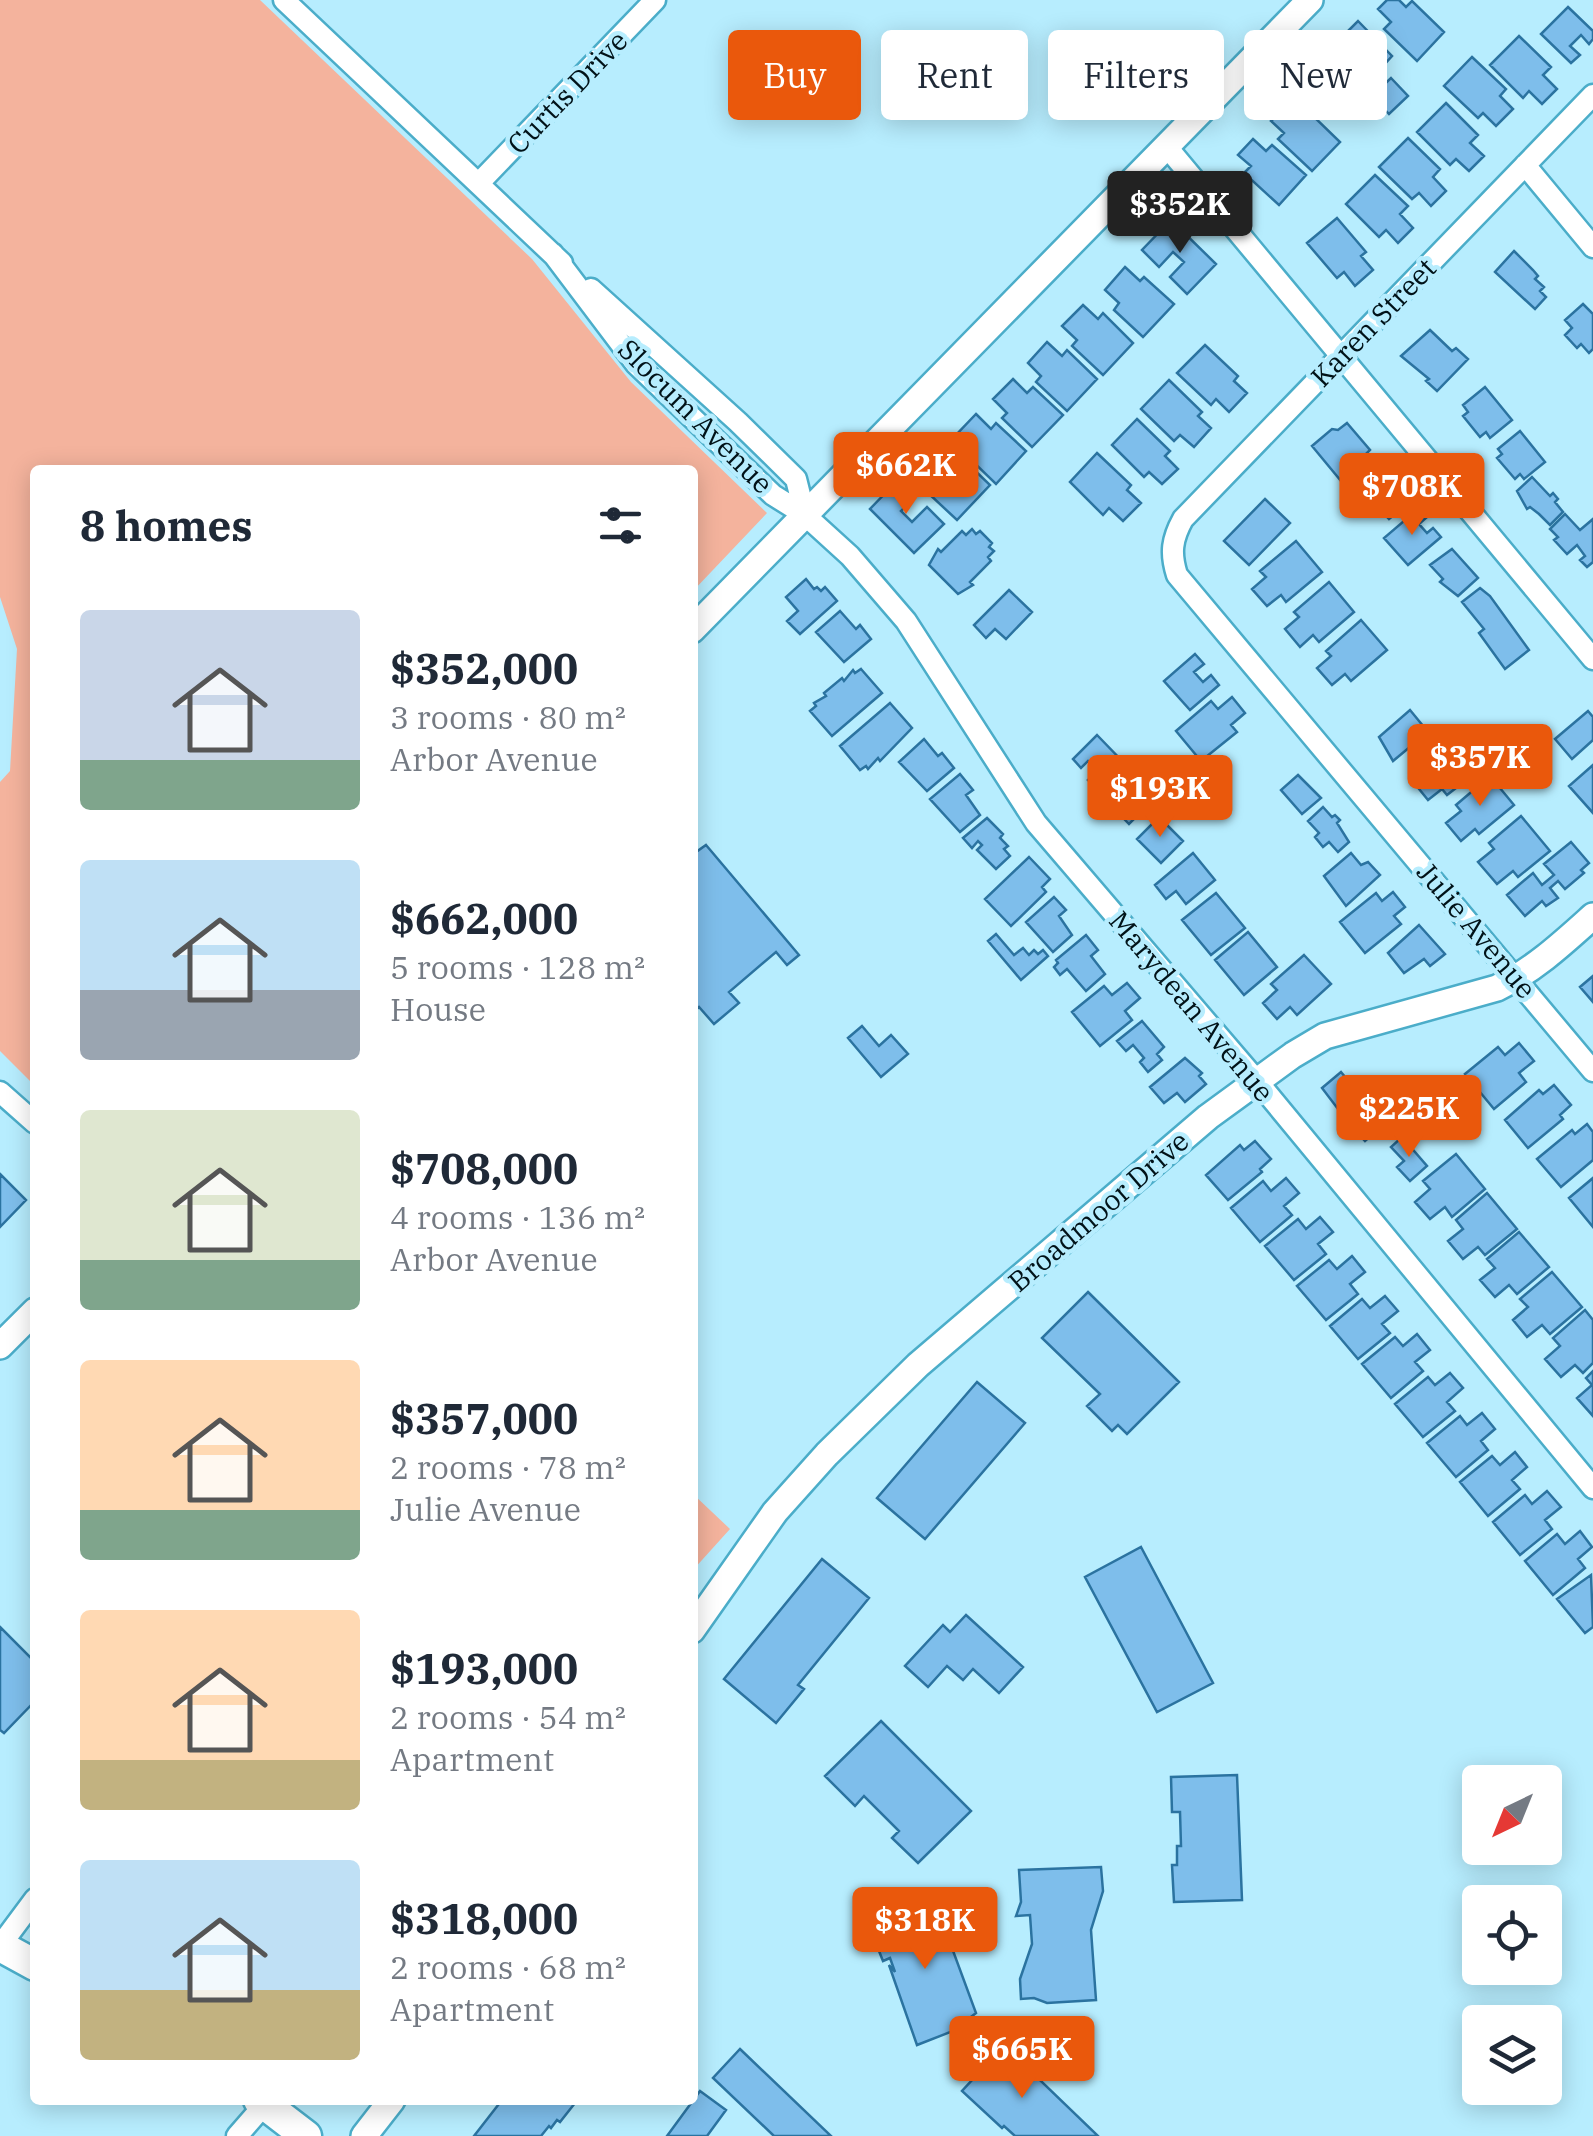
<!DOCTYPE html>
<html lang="en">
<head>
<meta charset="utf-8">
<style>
  :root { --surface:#fff; --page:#f2f2f3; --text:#1f2937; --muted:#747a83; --accent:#ea580c }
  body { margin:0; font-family:"IBM Plex Serif",serif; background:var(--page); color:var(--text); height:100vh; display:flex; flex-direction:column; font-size:38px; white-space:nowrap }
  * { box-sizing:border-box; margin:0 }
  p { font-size:32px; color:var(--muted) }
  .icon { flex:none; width:55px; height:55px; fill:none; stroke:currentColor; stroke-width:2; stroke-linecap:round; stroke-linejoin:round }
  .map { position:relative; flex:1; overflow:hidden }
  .drawer { position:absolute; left:30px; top:465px; width:668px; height:1640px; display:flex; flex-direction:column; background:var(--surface); border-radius:10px; box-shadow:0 5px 25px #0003 }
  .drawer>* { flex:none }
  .guide { position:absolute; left:728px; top:30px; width:715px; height:90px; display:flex; gap:20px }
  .needle { width:65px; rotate:223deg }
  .fabs { position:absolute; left:1462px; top:1765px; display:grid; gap:20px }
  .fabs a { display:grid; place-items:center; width:100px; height:100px; border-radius:10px; background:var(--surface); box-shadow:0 5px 25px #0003; font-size:50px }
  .price { position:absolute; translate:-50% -85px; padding:0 22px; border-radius:10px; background:var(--accent); color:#fff; font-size:32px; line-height:65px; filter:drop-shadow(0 2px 5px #0008) }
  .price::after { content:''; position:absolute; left:50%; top:60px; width:30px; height:22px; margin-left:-15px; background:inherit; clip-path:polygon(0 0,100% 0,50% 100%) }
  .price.selected { background:#222; color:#fff }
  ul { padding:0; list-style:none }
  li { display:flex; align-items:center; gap:30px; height:250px; padding:0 50px }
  li span { display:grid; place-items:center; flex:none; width:280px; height:200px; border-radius:10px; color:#555 }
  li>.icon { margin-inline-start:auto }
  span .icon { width:120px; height:120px; fill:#fffc; stroke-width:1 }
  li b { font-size:42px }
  h2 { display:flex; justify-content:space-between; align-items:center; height:120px; padding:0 50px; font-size:42px }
  .chip { padding:0 35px; border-radius:10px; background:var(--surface); box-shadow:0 5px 25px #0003; font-size:35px; line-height:90px }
  .chip.selected { background:var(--accent); color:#fff }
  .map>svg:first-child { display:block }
</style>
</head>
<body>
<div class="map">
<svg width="1593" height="2136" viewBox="0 0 1593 2136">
  <rect width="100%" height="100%" fill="#b7edfe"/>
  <!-- green -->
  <path fill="#f4b39d" d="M0,0H260L532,259L631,382L767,513L693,591L692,470H35V1086L0,1051V782L10,771L17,649L0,597Z
    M693,1494L730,1529L693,1570H692Z"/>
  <!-- building -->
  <path fill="#7ebeeb" stroke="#2b73a0" stroke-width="2.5" d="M1387,0H1399L1406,7L1412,1L1444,32L1417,61L1384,29L1391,22L1378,9Z
    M1568,7L1593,31V39L1589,44L1581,35L1570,46L1580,55L1571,63L1541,34Z
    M1358,21L1392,56L1374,76L1346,51L1351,47L1341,38Z
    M1519,36L1551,67L1543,75L1557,89L1542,104L1529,91L1523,98L1490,65Z
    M1472,57L1506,89L1500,96L1513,109L1496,126L1483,113L1478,118L1444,86Z
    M1329,61L1358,87L1333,115L1309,94L1325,76L1320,71Z
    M1391,78L1408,96L1389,114L1372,96Z
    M1446,103L1478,135L1470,143L1484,156L1469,171L1456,159L1450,165L1417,132Z
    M1287,105L1300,117L1307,110L1340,142L1312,171L1278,139L1284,133L1271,121Z
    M1408,138L1440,169L1433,177L1446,191L1431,206L1419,193L1412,199L1379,167Z
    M1253,139L1266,151L1272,145L1306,175L1279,205L1244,173L1251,166L1238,155Z
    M1375,175L1408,206L1400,214L1413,228L1398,243L1386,230L1379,237L1346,204Z
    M1337,218L1366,252L1361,256L1373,270L1355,286L1344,272L1337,278L1307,243Z
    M1171,220L1216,264L1187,294L1170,277L1184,262L1173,252L1159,267L1142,250Z
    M1514,251L1533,270L1538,276L1535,279L1544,287L1540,291L1546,297L1535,309L1495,272Z
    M1125,267L1140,281L1144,277L1174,304L1143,337L1114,310L1119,303L1105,290Z
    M1583,304L1593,314V349L1589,353L1581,344L1577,348L1565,335L1572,328L1565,320Z
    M1083,305L1098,319L1103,313L1133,343L1103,375L1072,346L1077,340L1062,326Z
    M1430,330L1452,351L1456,348L1468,359L1437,391L1426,381L1429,379L1401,356Z
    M1047,342L1062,356L1067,350L1097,379L1067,411L1036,382L1041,376L1028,363Z
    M1205,345L1238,376L1234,381L1247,393L1229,412L1216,399L1211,405L1177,373Z
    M1013,379L1027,393L1033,387L1063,415L1032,447L1002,418L1007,413L993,399Z
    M1169,380L1202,412L1198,416L1211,428L1194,447L1180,435L1174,441L1141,409Z
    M1485,387L1512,420L1490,438L1486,432L1480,437L1463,416L1468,412L1463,405Z
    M976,414L991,429L996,423L1026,451L996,484L966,455L971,449L956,435Z
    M1137,419L1170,451L1165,456L1178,469L1162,484L1149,472L1144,477L1112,445Z
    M1347,423L1370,450L1360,460L1363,463L1341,481L1312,446L1332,429L1338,430Z
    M1520,431L1545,462L1524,479L1520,474L1515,479L1497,458L1502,454L1498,449Z
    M940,449L956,464L962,458L990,485L957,520L927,492L934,485L919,471Z
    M1097,453L1131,485L1127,490L1141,503L1123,521L1109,508L1103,515L1070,482Z
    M1384,464L1412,500L1389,519L1377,506L1370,511L1363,503L1370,497L1360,485Z
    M1532,477L1550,496L1553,493L1558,499L1555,502L1563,512L1550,525L1539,514L1530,507L1527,509L1517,491Z
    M899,479L916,496L901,511L912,522L927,507L944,524L914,553L870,509Z
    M1265,499L1290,523L1249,565L1224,541Z
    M1418,509L1426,518L1419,524L1427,533L1433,528L1441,537L1408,565L1384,538Z
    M1565,514L1580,530L1593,519V562L1587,567L1580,560L1585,556L1577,545L1567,554L1554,540L1558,537L1550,529Z
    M972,529L976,534L980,531L992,543L989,547L994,551L988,557L991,561L970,582L973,585L958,594L929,565L938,549L941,552L962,531L966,535Z
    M1296,541L1322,572L1286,602L1281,595L1267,606L1252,589L1266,577L1260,571Z
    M1452,549L1478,578L1458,596L1440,582L1443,579L1430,565Z
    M806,579L814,589L817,587L821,591L825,587L837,601L800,634L787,621L798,611L786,597Z
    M1329,582L1354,612L1319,642L1313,635L1300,647L1285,629L1299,617L1294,612Z
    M1480,588L1490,596L1529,650L1505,669L1479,633L1484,629L1462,602Z
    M1009,590L1032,612L1006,639L995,629L986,638L974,625Z
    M840,611L856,629L860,625L871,639L844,662L816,632Z
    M1361,620L1387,650L1351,681L1345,674L1332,685L1317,668L1331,656L1326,651Z
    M1195,654L1204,664L1194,672L1203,682L1211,675L1219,685L1190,710L1164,681Z
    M861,669L882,693L832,736L810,711L816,706L814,703L826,696L824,693L842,678L844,681L853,670L855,673Z
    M1232,697L1245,713L1231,725L1237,732L1201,761L1176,731L1211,701L1218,709Z
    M890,703L912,728L880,761L878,758L868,769L866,766L860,770L840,746Z
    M1410,710L1433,738L1416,752L1411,746L1393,761L1379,737Z
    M1588,711L1593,717V740L1572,759L1555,739Z
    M1097,735L1124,763L1097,789L1088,780L1098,771L1088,761L1081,768L1073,759Z
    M1457,736L1483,767L1447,795L1442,789L1428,800L1415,784L1429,773L1422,765Z
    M924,739L938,756L942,753L954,768L927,791L899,762Z
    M1593,765V813L1569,786Z
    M960,774L973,790L966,795L980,815L960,832L930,799Z
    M1298,775L1321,798L1302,814L1281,790Z
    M1490,776L1514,805L1479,834L1475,829L1461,841L1446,823L1461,811L1456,805Z
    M1126,777L1151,802L1129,824L1104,798Z
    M1323,807L1332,817L1335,815L1340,820L1337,823L1349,842L1338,852L1329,842L1323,847L1315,837L1319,833L1308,821Z
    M1521,816L1550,851L1518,877L1513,871L1497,884L1478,862L1494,849L1489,843Z
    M1159,817L1183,841L1161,863L1137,839Z
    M987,818L1003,834L1000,838L1008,846L1004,849L1010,856L996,869L977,850L982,845L978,841L972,848L963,838Z
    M1571,842L1589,863L1581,870L1584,873L1565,889L1558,881L1550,888L1558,898L1546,906L1542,901L1525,916L1507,895L1533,873L1542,885L1554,875L1544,864Z
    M706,845L799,955L787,965L776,952L729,992L739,1003L714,1024L699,1007L692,1013V855Z
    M1193,853L1215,880L1186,904L1176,891L1166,899L1155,885Z
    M1351,853L1361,865L1368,862L1380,875L1346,906L1324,876Z
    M1029,857L1050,879L1042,887L1046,892L1011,926L985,899Z
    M1393,892L1405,907L1394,916L1401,924L1365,953L1340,922L1376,893L1382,901Z
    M1216,893L1245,928L1211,955L1182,920Z
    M1054,897L1066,910L1059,916L1072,935L1053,952L1026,922Z
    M1419,925L1445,954L1430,966L1424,959L1404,973L1388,953Z
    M1248,932L1277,967L1244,995L1215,960Z
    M996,934L1014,955L1023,948L1029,955L1034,950L1038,954L1043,950L1048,956L1021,980L988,941Z
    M1086,935L1098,950L1091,956L1105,974L1086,991L1067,969L1060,975L1054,967L1058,963L1056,960Z
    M1304,955L1331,984L1297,1015L1290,1007L1277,1019L1263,1003L1277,990L1271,984Z
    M1593,976V1002L1580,987Z
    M1127,983L1140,998L1125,1011L1132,1020L1100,1046L1072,1012L1104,986L1112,995Z
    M1142,1021L1164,1047L1157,1054L1162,1060L1148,1072L1140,1062L1144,1058L1133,1045L1126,1051L1117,1041Z
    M862,1026L879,1046L891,1035L908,1054L881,1077L848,1038Z
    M1519,1043L1534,1061L1519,1073L1526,1082L1494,1109L1465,1074L1498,1047L1505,1055Z
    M1185,1058L1202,1073L1199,1076L1206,1084L1185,1102L1177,1093L1164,1103L1150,1087Z
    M1341,1072L1360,1095L1341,1113L1322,1088Z
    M1387,1079L1408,1103L1365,1141L1343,1117Z
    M1554,1085L1571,1105L1560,1115L1563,1119L1528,1148L1505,1120L1539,1090L1543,1094Z
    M1587,1124L1593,1132V1160L1561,1187L1537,1159L1572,1130L1575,1134Z
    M1402,1137L1427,1166L1410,1181L1397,1167L1404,1161L1391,1147Z
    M1255,1141L1271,1159L1260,1169L1262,1172L1228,1200L1206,1175L1240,1145L1244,1150Z
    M1456,1154L1485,1189L1452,1217L1445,1207L1430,1219L1415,1202L1430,1189L1423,1181Z
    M0,1174L26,1200L0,1227Z
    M1286,1178L1299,1193L1284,1206L1292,1215L1260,1242L1231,1208L1263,1181L1271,1191Z
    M1593,1178V1227L1569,1198Z
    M1487,1193L1517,1229L1485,1255L1478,1247L1463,1259L1448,1241L1463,1229L1456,1220Z
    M1320,1217L1333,1232L1318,1244L1326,1254L1294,1280L1265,1246L1298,1219L1306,1229Z
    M1519,1232L1549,1267L1517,1294L1509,1285L1495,1297L1480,1280L1495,1268L1487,1259Z
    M1352,1256L1365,1272L1350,1284L1358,1294L1326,1320L1297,1286L1329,1260L1337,1269Z
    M1552,1272L1582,1307L1550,1334L1542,1325L1527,1337L1513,1320L1528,1307L1520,1299Z
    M1088,1292L1179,1382L1127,1434L1118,1425L1112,1431L1087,1406L1100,1394L1042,1338Z
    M1385,1296L1398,1311L1382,1324L1390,1333L1358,1359L1330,1326L1362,1299L1370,1308Z
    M1585,1310L1593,1320V1363L1583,1373L1575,1365L1561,1377L1545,1359L1560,1346L1553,1338Z
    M1417,1334L1430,1350L1415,1362L1423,1371L1391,1398L1362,1364L1395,1337L1403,1346Z
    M1593,1371V1416L1577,1398L1592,1385L1586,1378Z
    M1450,1373L1463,1388L1447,1402L1455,1411L1423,1437L1395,1404L1428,1377L1435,1385Z
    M977,1382L1025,1423L925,1539L877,1498Z
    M1482,1413L1495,1429L1481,1441L1488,1450L1456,1477L1427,1443L1460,1416L1467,1425Z
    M1515,1452L1527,1467L1512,1480L1520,1489L1488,1516L1460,1482L1492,1456L1500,1465Z
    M1547,1491L1561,1507L1545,1520L1552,1529L1520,1555L1493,1522L1525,1495L1532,1504Z
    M1580,1531L1592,1547L1578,1559L1585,1568L1553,1595L1525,1561L1557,1534L1565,1544Z
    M1141,1547L1213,1683L1157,1712L1085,1577Z
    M822,1559L869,1598L798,1685L804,1689L776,1723L724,1679Z
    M1591,1575L1593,1627L1585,1633L1557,1599Z
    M966,1615L1023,1667L999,1693L973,1669L963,1680L947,1666L928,1687L905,1666L943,1625L950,1632Z
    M0,1627L35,1662V1701L4,1733L0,1730Z
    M881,1721L971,1811L918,1863L892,1838L899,1831L864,1796L855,1806L825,1776Z
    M1237,1775L1242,1900L1174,1902L1172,1865H1177V1846H1181L1180,1812H1172L1171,1777Z
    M1101,1867L1103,1891L1091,1930L1096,2000L1047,2003L1034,1998L1021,1999L1020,1979L1032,1944L1030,1915L1016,1916L1021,1902L1019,1870Z
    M935,1902L976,2013L953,2031L917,2045L889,1965L895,1972L890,1958L883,1961L875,1941L881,1937L874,1929L885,1920Z
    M740,2049L831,2136H774L713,2078Z
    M1000,2050L1011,2060L1015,2056L1098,2136H1015L1004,2126L1002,2128L962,2091Z
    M700,2091L726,2110L707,2136H667Z
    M502,2100H574L575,2103L560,2122L557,2120L551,2128L549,2126L541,2136H474Z"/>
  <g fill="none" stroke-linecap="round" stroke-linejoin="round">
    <!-- minor casing -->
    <g stroke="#4badc9" stroke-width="25">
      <path id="minor" d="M284,0L562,263
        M1593,95L1183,519C1172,539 1170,553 1177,575L1593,1071
        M1167,147L1593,659
        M1525,165L1593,247
        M479,183L655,0
        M553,254L636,364L773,495L805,515L850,556L906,621L1036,823L1257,1081L1593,1488
        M591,289L738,422L796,479L805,515
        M0,1092L35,1123
        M0,1946L35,1899
        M237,2136L265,2104"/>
    </g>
    <!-- tertiary casing -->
    <g stroke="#4badc9" stroke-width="30">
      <path id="tertiary" d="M692,630L1310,0
        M0,1346L35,1311
        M692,1630L775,1512L827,1454L918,1365L1208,1117L1293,1055L1325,1036L1497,988C1534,970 1563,943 1593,916
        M364,2136L392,2100"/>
    </g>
    <!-- secondary casing -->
    <g stroke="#4badc9" stroke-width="35">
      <path id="secondary" d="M0,1946L35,1965
        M259,2100L306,2136"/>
    </g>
    <!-- minor -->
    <use href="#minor" stroke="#fff" stroke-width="20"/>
    <!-- tertiary -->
    <use href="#tertiary" stroke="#fff" stroke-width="25"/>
    <!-- secondary -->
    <use href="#secondary" stroke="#fff" stroke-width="30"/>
  </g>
  <g text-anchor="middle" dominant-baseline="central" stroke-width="9" stroke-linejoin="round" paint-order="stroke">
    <!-- street labels -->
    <g font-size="28" fill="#011218" stroke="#b7edfe">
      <text transform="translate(567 92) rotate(-46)">Curtis Drive</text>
      <text transform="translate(1373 322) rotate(-46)">Karen Street</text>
      <text transform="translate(696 416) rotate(45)">Slocum Avenue</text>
      <text transform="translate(1477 930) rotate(50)">Julie Avenue</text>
      <text transform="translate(1192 1006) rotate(50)">Marydean Avenue</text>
      <text transform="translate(1098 1211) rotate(-41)">Broadmoor Drive</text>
    </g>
  </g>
</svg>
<div class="fabs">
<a><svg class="needle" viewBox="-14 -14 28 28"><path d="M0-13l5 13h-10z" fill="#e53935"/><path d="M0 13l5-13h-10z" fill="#747a83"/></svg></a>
<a><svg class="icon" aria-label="locate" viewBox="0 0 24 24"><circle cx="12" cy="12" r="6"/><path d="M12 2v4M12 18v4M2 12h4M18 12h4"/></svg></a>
<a><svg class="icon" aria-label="layers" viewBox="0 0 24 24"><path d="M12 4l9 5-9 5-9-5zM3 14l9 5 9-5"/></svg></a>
</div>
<b class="price selected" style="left:1180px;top:256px">$352K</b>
<b class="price" style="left:906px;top:517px">$662K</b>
<b class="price" style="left:1412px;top:538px">$708K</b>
<b class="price" style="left:1480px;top:809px">$357K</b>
<b class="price" style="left:1160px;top:840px">$193K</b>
<b class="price" style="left:1409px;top:1160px">$225K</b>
<b class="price" style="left:925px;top:1972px">$318K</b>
<b class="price" style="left:1022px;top:2101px">$665K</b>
<div class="guide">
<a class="chip selected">Buy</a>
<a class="chip">Rent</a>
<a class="chip">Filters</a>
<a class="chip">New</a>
</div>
<section class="drawer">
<h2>8 homes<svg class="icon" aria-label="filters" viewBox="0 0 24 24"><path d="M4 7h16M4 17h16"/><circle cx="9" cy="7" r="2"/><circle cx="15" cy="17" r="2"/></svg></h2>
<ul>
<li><span style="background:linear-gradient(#c9d6e8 75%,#7fa58c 0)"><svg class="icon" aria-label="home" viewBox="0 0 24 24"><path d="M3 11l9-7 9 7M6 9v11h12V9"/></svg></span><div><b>$352,000</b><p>3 rooms · 80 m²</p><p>Arbor Avenue</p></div></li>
<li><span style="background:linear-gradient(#bfe0f5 65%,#9aa5b1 0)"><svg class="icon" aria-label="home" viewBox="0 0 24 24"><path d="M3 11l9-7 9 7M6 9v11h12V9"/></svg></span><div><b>$662,000</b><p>5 rooms · 128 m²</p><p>House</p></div></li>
<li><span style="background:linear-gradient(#dfe7d0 75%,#7fa58c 0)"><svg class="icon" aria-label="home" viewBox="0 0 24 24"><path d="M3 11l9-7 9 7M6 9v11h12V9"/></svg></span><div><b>$708,000</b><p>4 rooms · 136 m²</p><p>Arbor Avenue</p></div></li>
<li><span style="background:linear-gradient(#ffd9b3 75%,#7fa58c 0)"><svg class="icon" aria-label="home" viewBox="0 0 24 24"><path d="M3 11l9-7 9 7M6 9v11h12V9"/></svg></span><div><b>$357,000</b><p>2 rooms · 78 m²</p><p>Julie Avenue</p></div></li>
<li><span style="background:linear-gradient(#ffd9b3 75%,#c2b280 0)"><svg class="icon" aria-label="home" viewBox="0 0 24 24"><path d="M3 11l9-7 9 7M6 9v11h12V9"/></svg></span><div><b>$193,000</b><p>2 rooms · 54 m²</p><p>Apartment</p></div></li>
<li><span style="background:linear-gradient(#bfe0f5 65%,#c2b280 0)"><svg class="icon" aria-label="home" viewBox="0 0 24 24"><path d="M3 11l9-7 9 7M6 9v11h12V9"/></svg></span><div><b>$318,000</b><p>2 rooms · 68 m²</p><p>Apartment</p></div></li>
</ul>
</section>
</div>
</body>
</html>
